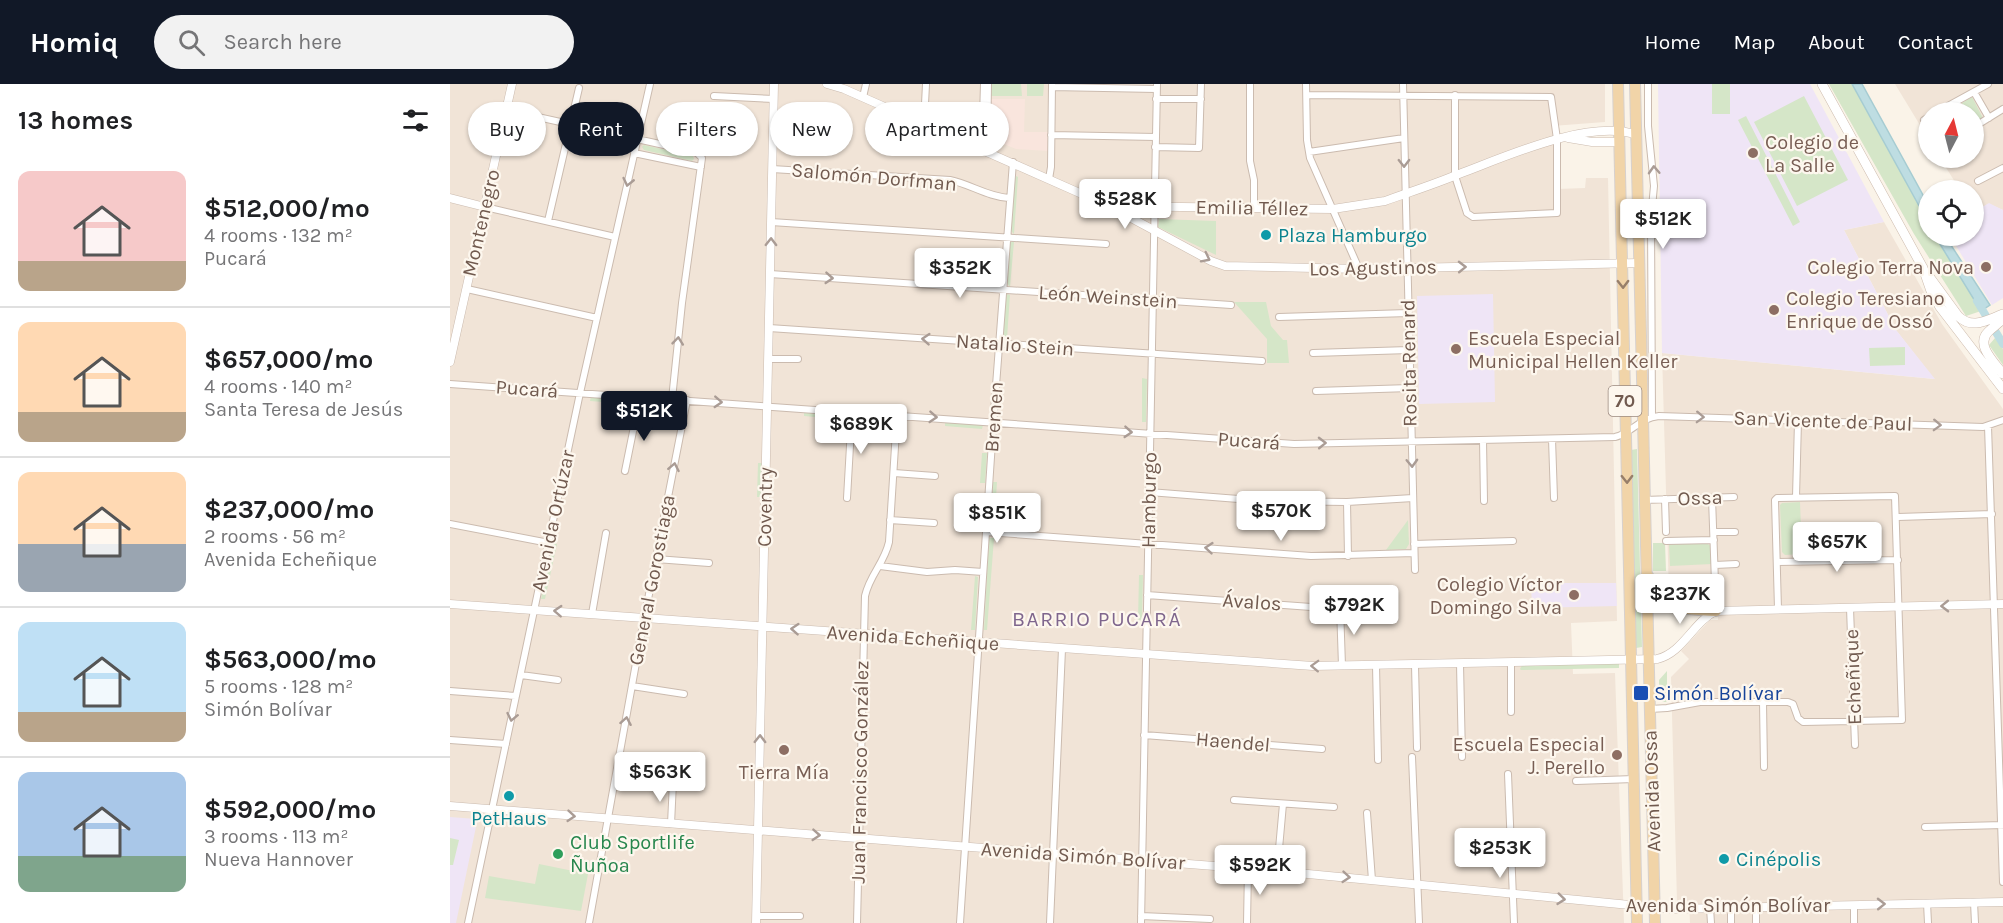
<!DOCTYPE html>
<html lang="en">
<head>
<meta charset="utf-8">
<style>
  :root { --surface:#fff; --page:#f2f2f2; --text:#202124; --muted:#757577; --line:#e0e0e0; --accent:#111827 }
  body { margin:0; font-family:Karla,sans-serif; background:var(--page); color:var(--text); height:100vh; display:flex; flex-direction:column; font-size:22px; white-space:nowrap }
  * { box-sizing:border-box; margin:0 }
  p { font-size:20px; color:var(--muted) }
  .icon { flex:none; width:33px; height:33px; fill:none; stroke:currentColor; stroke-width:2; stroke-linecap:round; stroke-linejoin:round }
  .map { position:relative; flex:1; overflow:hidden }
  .drawer { display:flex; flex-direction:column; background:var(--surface); width:450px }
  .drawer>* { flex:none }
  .hud { position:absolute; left:18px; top:18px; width:570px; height:54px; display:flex; gap:12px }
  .needle { width:39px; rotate:7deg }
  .buttons { position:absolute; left:1468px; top:18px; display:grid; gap:12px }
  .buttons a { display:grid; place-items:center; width:66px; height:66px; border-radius:50%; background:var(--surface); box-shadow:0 2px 4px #0004; font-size:30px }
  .price { position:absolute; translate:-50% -51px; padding:0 14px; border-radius:6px; background:#fff; color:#222; font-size:20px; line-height:39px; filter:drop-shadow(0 2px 3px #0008) }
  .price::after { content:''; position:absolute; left:50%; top:36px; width:18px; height:14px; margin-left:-9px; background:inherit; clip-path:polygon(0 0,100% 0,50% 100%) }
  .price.selected { background:var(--accent); color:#fff }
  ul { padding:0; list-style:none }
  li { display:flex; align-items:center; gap:18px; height:150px; padding:0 18px }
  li+li { border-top:2px solid var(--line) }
  li span { display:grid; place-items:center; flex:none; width:168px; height:120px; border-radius:12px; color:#555 }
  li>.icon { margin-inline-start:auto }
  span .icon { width:72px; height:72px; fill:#fffc; stroke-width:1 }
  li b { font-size:26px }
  h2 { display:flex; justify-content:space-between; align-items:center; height:72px; padding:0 18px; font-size:26px }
  .pill { padding:0 21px; border-radius:27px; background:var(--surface); box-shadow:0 2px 4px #0004; font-size:21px; line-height:54px }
  .pill.selected { background:var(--accent); color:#fff }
  header { display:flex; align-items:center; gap:36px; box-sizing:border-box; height:84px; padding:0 30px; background:var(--accent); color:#fff }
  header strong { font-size:28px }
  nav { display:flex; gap:33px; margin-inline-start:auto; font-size:21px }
  .search { width:420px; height:54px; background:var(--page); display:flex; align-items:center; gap:15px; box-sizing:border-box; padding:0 21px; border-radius:33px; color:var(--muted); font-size:22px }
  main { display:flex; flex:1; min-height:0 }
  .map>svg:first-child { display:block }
</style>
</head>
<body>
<header>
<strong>Homiq</strong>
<div class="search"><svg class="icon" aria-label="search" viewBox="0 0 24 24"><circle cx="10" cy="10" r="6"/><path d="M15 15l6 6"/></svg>Search here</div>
<nav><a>Home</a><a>Map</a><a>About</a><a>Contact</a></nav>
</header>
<main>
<section class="drawer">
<h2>13 homes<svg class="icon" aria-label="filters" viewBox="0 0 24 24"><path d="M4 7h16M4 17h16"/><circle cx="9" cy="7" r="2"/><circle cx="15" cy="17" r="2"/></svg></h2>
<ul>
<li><span style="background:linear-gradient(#f6c9c9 75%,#b9a48a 0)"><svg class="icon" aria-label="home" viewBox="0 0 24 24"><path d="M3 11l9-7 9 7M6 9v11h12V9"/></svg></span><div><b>$512,000/mo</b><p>4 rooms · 132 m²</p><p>Pucará</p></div></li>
<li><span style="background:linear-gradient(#ffd9b3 75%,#b9a48a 0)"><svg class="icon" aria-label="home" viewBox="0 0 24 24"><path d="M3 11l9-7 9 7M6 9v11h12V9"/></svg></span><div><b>$657,000/mo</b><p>4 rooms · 140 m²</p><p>Santa Teresa de Jesús</p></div></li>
<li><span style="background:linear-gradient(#ffd9b3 60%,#9aa5b1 0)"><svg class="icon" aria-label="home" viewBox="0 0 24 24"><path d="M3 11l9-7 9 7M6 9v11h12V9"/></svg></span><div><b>$237,000/mo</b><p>2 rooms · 56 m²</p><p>Avenida Echeñique</p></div></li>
<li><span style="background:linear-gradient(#bfe0f5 75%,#b9a48a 0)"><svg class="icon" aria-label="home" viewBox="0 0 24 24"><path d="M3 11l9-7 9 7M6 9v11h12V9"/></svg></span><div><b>$563,000/mo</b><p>5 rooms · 128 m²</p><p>Simón Bolívar</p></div></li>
<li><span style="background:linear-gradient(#a9c7e8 70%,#7fa58c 0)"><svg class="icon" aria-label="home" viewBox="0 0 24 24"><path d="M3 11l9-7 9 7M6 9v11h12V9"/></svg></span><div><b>$592,000/mo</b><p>3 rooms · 113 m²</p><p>Nueva Hannover</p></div></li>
</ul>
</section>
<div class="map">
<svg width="1553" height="839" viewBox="0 0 1553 839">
  <rect width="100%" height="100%" fill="#faf3e8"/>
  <!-- residential -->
  <path fill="#f1e4d7" d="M0,0H1155V38L1102,42L1107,105L1135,104L1136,94H1158L1167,537L1121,539L1123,590L1165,589L1174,839H0Z
    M1445,0H1553V126L1539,120L1524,128V106H1510L1490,74H1524V28H1479V56Z
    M1434,138L1492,240L1553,325V839H1240L1239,818H1227L1221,593L1239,575L1231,567L1260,536H1268V514H1226L1219,510L1212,269L1484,295L1446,246L1394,146Z"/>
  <!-- commercial -->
  <path fill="#f9e5dd" d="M540,15H575L574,48H599L598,67L566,65L539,54Z"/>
  <!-- education -->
  <path fill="#efe5f6" d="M1208,0H1360L1434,138L1394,146L1446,246L1485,295L1212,269Z
    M1539,119L1553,126V214L1542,221L1500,152H1524V128Z
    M1043,210L1045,318L969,320L967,212Z
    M1081,499H1166L1167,522L1082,524Z
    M0,733L26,735L27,738L6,839H0Z"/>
  <!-- green -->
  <path fill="#d5e6c8" d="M539,0H571L572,12H539Z
    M577,0H594L593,12H577Z
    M1262,0H1280V30H1262Z
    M1379,0H1402L1479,140V152H1485L1531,227L1516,232L1464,150Z
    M1354,12L1398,96L1347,122L1304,38Z
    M1522,13L1533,34L1524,40V28H1517L1512,19Z
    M1296,32L1350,138L1343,142L1288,36Z
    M194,61L243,72L244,75L242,77L194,66L192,63Z
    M566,92L568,93L564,150L560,146L564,96Z
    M709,135L766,137V171L708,143Z
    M560,158H564L560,203L557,199Z
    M556,210L560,211L557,254L553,252Z
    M784,218H816L821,242L833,256H837L839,279H817V255Z
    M1545,254L1553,265V281L1539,261Z
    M1455,263V281L1420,282L1419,264Z
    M692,294L697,295L696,338H692Z
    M141,313L182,316L181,320L140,317Z
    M354,328L398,331V336L354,332Z
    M495,338L533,341L532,345L495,342Z
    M1187,365L1192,563L1186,564L1181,366Z
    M532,369H537L535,399H530Z
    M308,379H312L311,413H307Z
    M543,398H547L544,444L541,441Z
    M1350,418L1352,470L1335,471L1332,468L1330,421L1332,419Z
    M958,436L959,460L956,465L936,466Z
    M539,454H544L537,546H534Z
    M103,459L107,460L95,515H91Z
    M1203,459H1215L1216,487H1203Z
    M1256,459L1261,462L1262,480L1220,482L1219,460Z
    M689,491H693L692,537H688Z
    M525,492L528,493L525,546H521Z
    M1169,579V584L1071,586L1070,585L1072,581Z
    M1217,587V618H1209V596Z
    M0,754L9,756L3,781H0Z
    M89,780L138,790L131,827L35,814L39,792L85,800Z"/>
  <!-- water -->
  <path fill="#bedde2" stroke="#a6ccd2" stroke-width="1.5" d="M1402,0H1412L1479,122V140Z
    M1485,152H1495L1540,221L1531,227Z"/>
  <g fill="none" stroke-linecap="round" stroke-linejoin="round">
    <!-- canal -->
    <path stroke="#bedde2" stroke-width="8" d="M1527,217L1553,260"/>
    <!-- minor casing -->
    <g stroke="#cbbbaf" stroke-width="8">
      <path id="minor" d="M800,0V77L804,96V124
        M856,0L857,56L860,74L909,185
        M953,0L965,486
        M1198,0V42L1204,102L1201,134L1202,333
        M602,3L706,5
        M1524,8L1539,34
        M857,11L1101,13L1107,55V129L1023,133L1017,129L1005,92V11
        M264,12L324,15
        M413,13L416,0
        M706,15H751
        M1506,18L1513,28
        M56,26L232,65L247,69L252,74L232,219L222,315
        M1487,28L1538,0
        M1474,36L1479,33
        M474,40L476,0
        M1524,43L1553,25
        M601,51L706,53
        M705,63L749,64L751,0
        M532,65L534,0
        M537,68L538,0
        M859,68L954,54
        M184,69L251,83
        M322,85L500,96C520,100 538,113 559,114
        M599,95L601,83L602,1
        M1528,97L1553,84
        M35,123L165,153
        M98,137L129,4
        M321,138L656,160
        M320,190L781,221
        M17,205L147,234
        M829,233L958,229
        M319,244L812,277
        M863,269L959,266
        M318,275H348
        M0,300L844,360L1165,353C1182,349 1189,334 1209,332L1533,343L1553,336
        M866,307L960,304
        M1538,342L1553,798
        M1102,355L1104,414
        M1033,356L1034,417
        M175,387L190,313
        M444,389L485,392
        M699,408L814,417L897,418L963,414
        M1346,413L1348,337
        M397,414L402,327
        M1262,414L1266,527
        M1215,415L1216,448
        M1194,416L1284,413
        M897,418L898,472
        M1448,433L1542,430
        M440,436L484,439
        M0,440L99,459
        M536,448L861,472L964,469
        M1264,448H1285
        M1387,451L1406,450
        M1397,451L1398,476
        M1216,457L1264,456
        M964,460L1063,457
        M206,475L259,479
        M1327,478L1448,476
        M1265,481L1286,480
        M430,482L477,488L505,486L533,488
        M697,511L861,523L944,521
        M890,522L892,582
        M1400,524L1405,661
        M142,530L156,449
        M1061,578V628
        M1010,580L1012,673
        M926,581L928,676
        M965,581L967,664
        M71,591L108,596
        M182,602L234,610
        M0,607L66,612
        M1313,618L1314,683
        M1200,625L1217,624L1250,618H1338L1343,620L1348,634L1353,638L1452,636L1445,412L1327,414L1325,416L1328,525
        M694,651L872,665
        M0,656L56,660
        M962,673L969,839
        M169,677L224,681
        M1058,690L1064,839
        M1126,697L1184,695
        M784,716L884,723
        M917,729L922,796
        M221,740L223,698
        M1475,743L1553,741
        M827,787L833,720
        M1524,818L1525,839
        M1477,819L1478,839
        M1404,821V839
        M1306,823V839
        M1260,824L1261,839
        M1281,824V839
        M306,832H350
        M691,832L760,835
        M18,839L130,309L200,0
        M139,839L192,546L237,316
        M407,839L415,512C420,490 434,480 439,458L447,331
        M510,839L544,328L563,78
        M600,839L612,565
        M691,839L707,0
        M797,839L798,785"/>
    </g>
    <!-- tertiary casing -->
    <g stroke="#cbbbaf" stroke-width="9">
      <path id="tertiary" d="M377,0L394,5L659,122L761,177L775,182L909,185L1189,179
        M1118,54L1142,58H1169
        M0,114L35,123
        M660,122L883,125L935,117C960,108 985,100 1009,90C1055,73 1139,34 1187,51
        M0,278L62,0
        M0,520L863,582L1207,575C1233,569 1243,538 1266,527L1553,520
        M0,722L827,787L1221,825L1553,818
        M306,839L324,0"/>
    </g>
    <!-- secondary casing -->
    <g stroke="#cdbbad" stroke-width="10">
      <path id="secondary" d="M1372,0L1473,184L1481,207L1490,223L1553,305
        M1478,191L1508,232C1522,246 1537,236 1553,230
        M1553,235C1548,240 1543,243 1538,248C1525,261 1545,279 1553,290"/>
    </g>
    <!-- primary casing -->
    <g stroke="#d7d1ce" stroke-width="12">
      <path id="primary" d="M1168,0L1187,839
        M1185,0L1205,839
        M1197,490C1220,529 1223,524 1266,527"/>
    </g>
    <!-- minor -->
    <use href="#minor" stroke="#fff" stroke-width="6"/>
    <!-- tertiary -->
    <use href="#tertiary" stroke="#fff" stroke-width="8"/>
    <!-- secondary -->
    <use href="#secondary" stroke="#fff" stroke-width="9"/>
    <!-- primary -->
    <use href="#primary" stroke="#f1d4a8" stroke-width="10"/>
  </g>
  <!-- one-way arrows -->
  <defs><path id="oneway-chevron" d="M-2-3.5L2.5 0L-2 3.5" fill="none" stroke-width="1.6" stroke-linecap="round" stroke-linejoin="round" transform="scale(1.5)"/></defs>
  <g stroke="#aa9c95">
    <use href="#oneway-chevron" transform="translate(954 79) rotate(89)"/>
    <use href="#oneway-chevron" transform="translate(1204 86) rotate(-93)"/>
    <use href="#oneway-chevron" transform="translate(178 98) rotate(103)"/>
    <use href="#oneway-chevron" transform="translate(321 158) rotate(-89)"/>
    <use href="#oneway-chevron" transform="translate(756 174) rotate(27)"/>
    <use href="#oneway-chevron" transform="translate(1012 183) rotate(-1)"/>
    <use href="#oneway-chevron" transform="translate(379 194) rotate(4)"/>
    <use href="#oneway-chevron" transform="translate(476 255) rotate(-176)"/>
    <use href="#oneway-chevron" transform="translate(228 257) rotate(-84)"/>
    <use href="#oneway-chevron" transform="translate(268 318) rotate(3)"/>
    <use href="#oneway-chevron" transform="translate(483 333) rotate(4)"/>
    <use href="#oneway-chevron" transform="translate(1250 333) rotate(2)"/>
    <use href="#oneway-chevron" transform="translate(1487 341) rotate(2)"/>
    <use href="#oneway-chevron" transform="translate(678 348) rotate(4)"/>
    <use href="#oneway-chevron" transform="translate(872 359) rotate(-1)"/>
    <use href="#oneway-chevron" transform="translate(962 379) rotate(88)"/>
    <use href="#oneway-chevron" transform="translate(224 383) rotate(-79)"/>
    <use href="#oneway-chevron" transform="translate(759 464) rotate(-175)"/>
    <use href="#oneway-chevron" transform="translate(1495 522) rotate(179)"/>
    <use href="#oneway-chevron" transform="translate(108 527) rotate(-177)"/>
    <use href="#oneway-chevron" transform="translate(345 545) rotate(-176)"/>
    <use href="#oneway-chevron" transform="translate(865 582) rotate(-178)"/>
    <use href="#oneway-chevron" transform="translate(62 633) rotate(102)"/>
    <use href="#oneway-chevron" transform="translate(176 637) rotate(-80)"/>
    <use href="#oneway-chevron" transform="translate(310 655) rotate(-89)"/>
    <use href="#oneway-chevron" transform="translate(121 732) rotate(5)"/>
    <use href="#oneway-chevron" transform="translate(366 751) rotate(4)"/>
    <use href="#oneway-chevron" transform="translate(896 793) rotate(5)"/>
    <use href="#oneway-chevron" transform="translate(1111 815) rotate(6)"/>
    <use href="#oneway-chevron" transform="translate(1431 820) rotate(-1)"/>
  </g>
  <g stroke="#977f6a">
    <use href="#oneway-chevron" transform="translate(1173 200) rotate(89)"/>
    <use href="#oneway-chevron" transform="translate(1177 395) rotate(89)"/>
  </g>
  <!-- markers -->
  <g fill="#8d6e63" stroke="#fdf7ee" stroke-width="2">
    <circle cx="1303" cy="69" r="6"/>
    <circle cx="1536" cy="183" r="6"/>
    <circle cx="1324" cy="226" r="6"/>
    <circle cx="1006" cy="265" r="6"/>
    <circle cx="1124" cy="511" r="6"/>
    <circle cx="334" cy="666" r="6"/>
    <circle cx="1167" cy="671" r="6"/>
  </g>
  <g fill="#0f9aa8" stroke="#fdf7ee" stroke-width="2">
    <circle cx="816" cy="151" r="6"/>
    <circle cx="59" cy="712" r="6"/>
    <circle cx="1274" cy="775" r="6"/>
  </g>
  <rect fill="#1a4fb4" stroke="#fdf7ee" stroke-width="2" x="1183" y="601" width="16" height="16" rx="3"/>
  <circle fill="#2e9e5b" stroke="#fdf7ee" stroke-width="2" cx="108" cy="770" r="6"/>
  <g text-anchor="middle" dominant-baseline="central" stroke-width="4.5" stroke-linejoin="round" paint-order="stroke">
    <!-- shield labels -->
    <rect fill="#fdf7ee" stroke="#9b897f" stroke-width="1.5" x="1158.5" y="302" width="33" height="30" rx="4.5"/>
    <g font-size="18" font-weight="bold" fill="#715a4f">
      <text x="1175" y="317">70</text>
    </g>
    <!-- education labels -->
    <g font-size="20" fill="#785e54" stroke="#fdf7ee" text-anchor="start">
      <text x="1315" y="58">Colegio de<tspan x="1315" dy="23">La Salle</tspan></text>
      <text x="1524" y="183" text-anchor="end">Colegio Terra Nova</text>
      <text x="1336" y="214">Colegio Teresiano<tspan x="1336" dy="23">Enrique de Ossó</tspan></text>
      <text x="1018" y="254">Escuela Especial<tspan x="1018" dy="23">Municipal Hellen Keller</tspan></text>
      <text x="1112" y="500" text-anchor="end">Colegio Víctor<tspan x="1112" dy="23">Domingo Silva</tspan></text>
      <text x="1155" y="660" text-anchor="end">Escuela Especial<tspan x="1155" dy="23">J. Perello</tspan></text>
      <text x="334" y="688" text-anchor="middle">Tierra Mía</text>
    </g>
    <!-- street labels -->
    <g font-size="20" fill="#715a4f" stroke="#fdf7ee">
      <text transform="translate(424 93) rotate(5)">Salomón Dorfman</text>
      <text transform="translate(802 124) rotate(1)">Emilia Téllez</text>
      <text transform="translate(31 139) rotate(-77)">Montenegro</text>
      <text transform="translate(923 184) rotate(-1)">Los Agustinos</text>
      <text transform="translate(658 213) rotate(4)">León Weinstein</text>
      <text transform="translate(565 261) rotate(4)">Natalio Stein</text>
      <text transform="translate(959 279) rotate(-91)">Rosita Renard</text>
      <text transform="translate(77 305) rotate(4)">Pucará</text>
      <text transform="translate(544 333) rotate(-86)">Bremen</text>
      <text transform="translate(1373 337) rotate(2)">San Vicente de Paul</text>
      <text transform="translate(799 357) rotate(4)">Pucará</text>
      <text transform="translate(1250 414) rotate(-2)">Ossa</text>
      <text transform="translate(699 416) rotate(-89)">Hamburgo</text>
      <text transform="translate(315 423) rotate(-89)">Coventry</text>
      <text transform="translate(103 437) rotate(-78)">Avenida Ortúzar</text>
      <text transform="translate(202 496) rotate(-79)">General Gorostiaga</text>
      <text transform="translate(802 518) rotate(4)">Ávalos</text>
      <text transform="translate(463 554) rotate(4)">Avenida Echeñique</text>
      <text transform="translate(1403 593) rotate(-92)">Echeñique</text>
      <text transform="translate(783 658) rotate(5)">Haendel</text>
      <text transform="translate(410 688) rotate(-89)">Juan Francisco González</text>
      <text transform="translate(1202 707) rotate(-92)">Avenida Ossa</text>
      <text transform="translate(633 772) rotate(4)">Avenida Simón Bolívar</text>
      <text x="1278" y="821">Avenida Simón Bolívar</text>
    </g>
    <!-- culture labels -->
    <g font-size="20" fill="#0d838f" stroke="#fdf7ee" text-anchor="start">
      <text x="828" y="151">Plaza Hamburgo</text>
      <text x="59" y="734" text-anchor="middle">PetHaus</text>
      <text x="1286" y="775">Cinépolis</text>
    </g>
    <!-- transit labels -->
    <g font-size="20" fill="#164399" stroke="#fdf7ee" text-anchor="start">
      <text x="1204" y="609">Simón Bolívar</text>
    </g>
    <!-- leisure labels -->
    <g font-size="20" fill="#27864d" stroke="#fdf7ee" text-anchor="start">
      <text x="120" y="758">Club Sportlife<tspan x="120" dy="23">Ñuñoa</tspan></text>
    </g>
    <!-- neighbourhood labels -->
    <g font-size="21" letter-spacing="1.5" fill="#7f668d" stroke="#fdf7ee">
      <text x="647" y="535">BARRIO PUCARÁ</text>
    </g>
  </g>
</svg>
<div class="buttons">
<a><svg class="needle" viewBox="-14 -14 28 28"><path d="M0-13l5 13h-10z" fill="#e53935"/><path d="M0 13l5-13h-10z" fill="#757577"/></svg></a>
<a><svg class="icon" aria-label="locate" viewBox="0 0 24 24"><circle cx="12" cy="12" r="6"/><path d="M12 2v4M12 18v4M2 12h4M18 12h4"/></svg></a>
</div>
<b class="price" style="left:675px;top:146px">$528K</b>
<b class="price" style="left:1213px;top:166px">$512K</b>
<b class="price" style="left:510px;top:215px">$352K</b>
<b class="price selected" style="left:194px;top:358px">$512K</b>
<b class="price" style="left:411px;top:371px">$689K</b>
<b class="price" style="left:831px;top:458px">$570K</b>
<b class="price" style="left:547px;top:460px">$851K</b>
<b class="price" style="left:1387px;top:489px">$657K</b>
<b class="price" style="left:1230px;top:541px">$237K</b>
<b class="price" style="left:904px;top:552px">$792K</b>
<b class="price" style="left:210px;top:719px">$563K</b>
<b class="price" style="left:1050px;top:795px">$253K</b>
<b class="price" style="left:810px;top:812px">$592K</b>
<div class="hud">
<a class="pill">Buy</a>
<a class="pill selected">Rent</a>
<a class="pill">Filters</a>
<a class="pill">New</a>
<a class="pill">Apartment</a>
</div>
</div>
</main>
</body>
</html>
